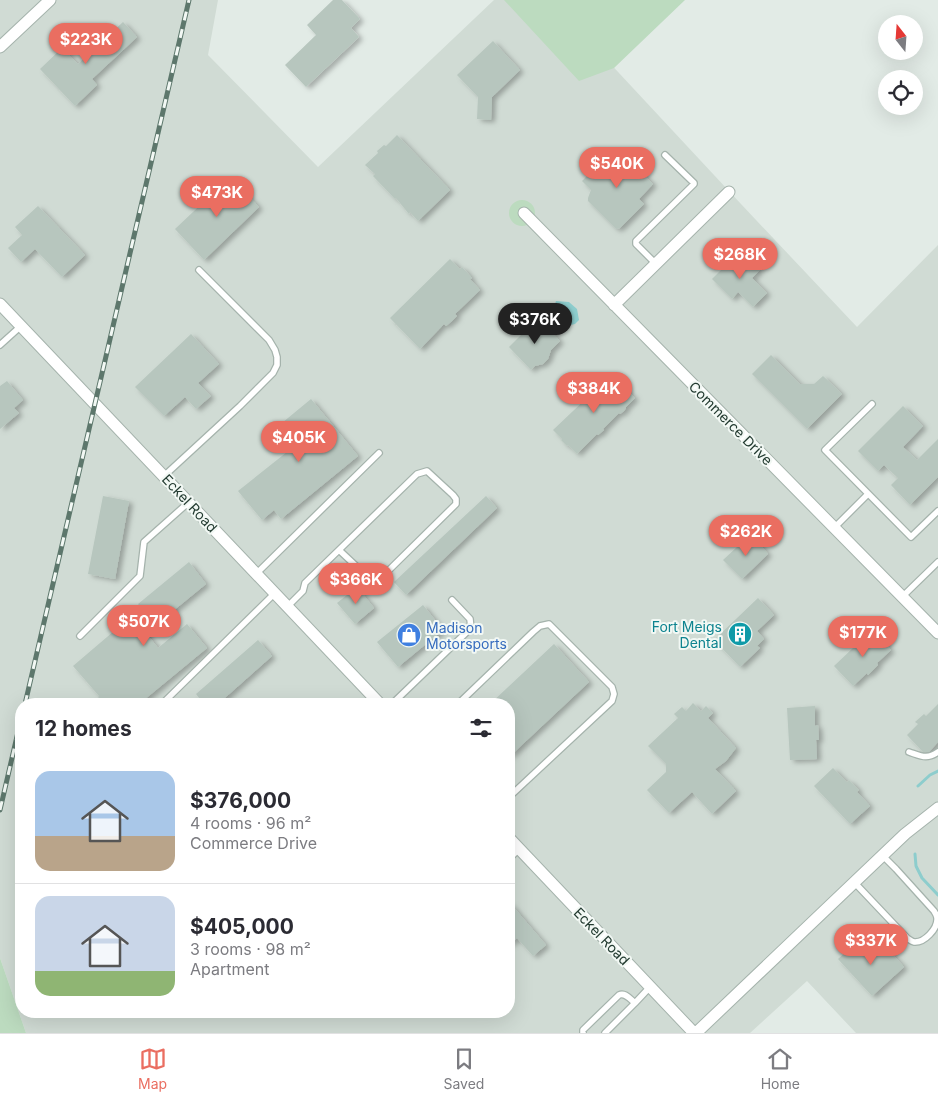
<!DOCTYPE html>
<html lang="en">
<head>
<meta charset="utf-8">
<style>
  :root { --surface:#fff; --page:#f2f2f3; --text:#2b2b33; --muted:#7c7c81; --line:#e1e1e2; --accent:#ea6e61 }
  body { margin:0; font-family:Inter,sans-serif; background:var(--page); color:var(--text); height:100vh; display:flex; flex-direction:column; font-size:19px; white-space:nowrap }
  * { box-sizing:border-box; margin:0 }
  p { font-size:16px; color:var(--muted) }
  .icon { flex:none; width:28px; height:28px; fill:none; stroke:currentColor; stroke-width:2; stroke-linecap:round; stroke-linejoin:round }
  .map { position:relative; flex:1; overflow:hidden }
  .sheet { position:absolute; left:15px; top:698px; width:500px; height:320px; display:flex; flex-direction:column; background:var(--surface); border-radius:20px; box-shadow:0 5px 20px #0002 }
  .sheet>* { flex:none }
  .needle { width:32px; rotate:343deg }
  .tools { position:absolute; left:878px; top:15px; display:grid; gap:10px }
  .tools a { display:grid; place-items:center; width:45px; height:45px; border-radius:50%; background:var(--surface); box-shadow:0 5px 20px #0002; font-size:25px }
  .price { position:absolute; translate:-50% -42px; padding:0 11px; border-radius:18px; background:var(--accent); color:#fff; font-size:16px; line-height:32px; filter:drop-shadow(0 1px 2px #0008) }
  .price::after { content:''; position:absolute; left:50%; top:30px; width:15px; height:11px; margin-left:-8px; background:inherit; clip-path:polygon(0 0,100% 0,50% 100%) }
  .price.on { background:#222; color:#fff }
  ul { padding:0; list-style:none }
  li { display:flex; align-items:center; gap:15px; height:125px; padding:0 20px }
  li+li { border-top:1px solid var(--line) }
  li span { display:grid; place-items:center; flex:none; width:140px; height:100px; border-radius:15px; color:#555 }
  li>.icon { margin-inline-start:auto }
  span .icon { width:60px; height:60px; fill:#fffc; stroke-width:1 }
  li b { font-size:21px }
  h2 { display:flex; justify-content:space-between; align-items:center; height:60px; padding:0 20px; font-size:21px }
  .tabs { display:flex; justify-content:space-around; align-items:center; height:70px; border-top:1px solid var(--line); background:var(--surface); font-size:14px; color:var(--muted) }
  .tabs a { display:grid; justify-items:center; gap:2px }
  .tabs .on { color:var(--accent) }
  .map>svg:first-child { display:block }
</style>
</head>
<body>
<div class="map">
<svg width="938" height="1033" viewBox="0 0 938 1033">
  <defs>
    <filter id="shadow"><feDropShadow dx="4" dy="2.5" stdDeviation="2.5" flood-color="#0004"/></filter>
  </defs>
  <rect width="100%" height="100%" fill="#e2ebe6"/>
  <!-- built -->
  <path fill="#d0dbd4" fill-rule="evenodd" d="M0,0H218L208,55L318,167L494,0H551L741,204L857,327L938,245V1033H856L807,981L750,1033H26L0,958ZM21,704H509V1011H21Z"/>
  <!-- green -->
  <path fill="#bcdbbf" d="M504,0H685L614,68L579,81Z
    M509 213a13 13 0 1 1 26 0a13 13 0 1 1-26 0Z
    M0,958L26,1033H0Z"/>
  <!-- water -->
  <path fill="#8dcdcd" d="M556,301L569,302L577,309L579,320L575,324L566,326L559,322L554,307Z"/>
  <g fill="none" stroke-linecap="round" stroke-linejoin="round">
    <!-- stream -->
    <path stroke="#8dcdcd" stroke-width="3" d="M918,786L930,775L938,771
      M915,854L916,866L922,878L938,895"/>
  </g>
  <!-- building -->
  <path fill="#b7c6be" filter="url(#shadow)" d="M333,0H342L360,19L351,28L359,37L306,87L285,65L316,35L307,25Z
    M123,22L137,37L92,79L97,85L75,106L40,69L62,48L78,64Z
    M493,41L520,70L492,97L491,120L477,119L478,97L457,75Z
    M397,135L450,190L418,221L410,212L409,214L396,198L395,199L373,176L375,174L365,165L378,153L377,151L384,145L386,146Z
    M609,154L614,159L619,155H624L653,184L639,199L644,204L620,228L616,229L588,201V198L591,190L582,181Z
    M230,177L259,207L204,260L175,229Z
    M38,206L85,255L62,277L35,249L21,262L8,248L22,235L15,227Z
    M740,251L760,270L752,278L767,293L753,307L738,292L732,299L712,279Z
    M450,259L460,269L462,267L472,278L470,279L480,290L455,314L457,316L452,321L446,326L444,324L420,349L390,318Z
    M538,318L560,341L551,350L548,359L543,364L535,366L531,370L509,347Z
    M191,334L219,364L198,383L211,396L196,409L185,397L164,416L135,387Z
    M771,355L800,384H814L823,376L842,394L807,429L752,374Z
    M612,374L620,383L622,382L627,388L626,389L635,398L626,407V408L624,411L620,414L619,413L603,429L604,430L598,435L597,434L577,454L568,445L567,446L561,440L562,439L553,430Z
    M7,381L23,400L14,408L19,413L0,429V386Z
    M311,399L358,456L281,519L274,510L262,520L238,491L287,452L271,432Z
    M903,406L923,426L903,447L917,460L938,439V477L910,505L891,485L898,478L884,465L878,471L858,451Z
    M103,496L129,501L115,579L88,574Z
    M486,496L497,508L406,595L394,582Z
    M751,534L768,554L742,579L723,560Z
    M189,562L206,584L146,633L158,648L187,624L207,648L139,704H104L98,697L99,696L73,666L141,608L138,604Z
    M357,587L374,608L355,624L337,603Z
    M758,598L774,615L757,631L764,639L757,646L760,648L740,667L714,640Z
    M423,605L443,630L398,667L377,642Z
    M872,630L891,650L877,663L878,665L868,675L867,673L853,686L834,666Z
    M258,640L272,656L218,704H204L196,694Z
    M554,644L589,682L509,757V704H490Z
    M693,703L701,711L706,706L713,713L708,718L736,748L726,761L715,769L736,791L712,814L692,792L669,813L647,790L666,772V764L648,746L678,718L674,714L682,707L686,711Z
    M938,704V742L929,752H923L907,735L918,724L915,722L924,714L926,716Z
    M815,706V726L818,725L819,740H816L817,759L790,760L787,708Z
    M833,768L847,782L849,780L859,790L857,792L870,806L850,824L814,786Z
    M509,902L546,945L533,956L517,938L509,945Z
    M860,939L871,951L881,942L904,967L872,996L838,959Z"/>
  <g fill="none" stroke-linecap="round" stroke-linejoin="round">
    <!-- lane casing -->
    <g stroke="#a5b3ac" stroke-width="8">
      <path id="lane" d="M656,264L636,244V241L694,184V183L665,155
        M0,345L21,326
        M872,404L825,450L911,537L938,511
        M164,476L240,406L273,373L277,365V357L275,350L269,340L199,270
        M834,528L868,494
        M257,573L379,453
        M902,597L938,562
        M288,606L303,591L305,583L417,474L427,471L453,495L456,499V504L383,576L378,579L371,580L339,550
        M80,636L140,576L144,542L189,502
        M162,704L275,593
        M366,704L374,697
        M392,704L471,628L470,619L452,600
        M458,704L533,632L540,626L549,624L612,687L614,694L612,701L509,797
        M909,752C921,756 927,760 938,752
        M509,859L519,849
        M854,882L907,938C909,939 911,941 914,942C924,943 938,929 937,918C937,915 935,913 934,911L896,869L882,855
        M583,1033V1030L619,995C625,992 630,999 635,1003L650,987
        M605,1033L635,1003"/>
    </g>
    <!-- street casing -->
    <g stroke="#a5b3ac" stroke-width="13">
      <path id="street" d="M0,47L50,0
        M524,213L938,633
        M0,304L380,704
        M614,305L729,192
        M509,838L694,1033
        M696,1033L905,834L938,808"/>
    </g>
    <!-- lane -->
    <use href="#lane" stroke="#fff" stroke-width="5.5"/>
    <!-- street -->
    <use href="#street" stroke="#fff" stroke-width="11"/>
    <!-- rail casing -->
    <g stroke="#5d776c" stroke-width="5">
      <path id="rail" d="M25,704L189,0
        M0,810L21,719"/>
    </g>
    <!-- rail -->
    <use href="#rail" stroke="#f2f8f4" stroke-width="3" stroke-dasharray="9" stroke-linecap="butt"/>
  </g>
  <!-- icons -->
  <defs>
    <g id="building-disc" transform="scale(1.25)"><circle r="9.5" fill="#0f9aa8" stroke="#f2f8f4"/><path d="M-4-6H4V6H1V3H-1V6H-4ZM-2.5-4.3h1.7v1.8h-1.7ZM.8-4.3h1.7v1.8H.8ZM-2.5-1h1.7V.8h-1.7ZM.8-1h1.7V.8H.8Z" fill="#fff"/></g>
    <g id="shop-disc" transform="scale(1.25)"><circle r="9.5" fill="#3f7fe0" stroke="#f2f8f4"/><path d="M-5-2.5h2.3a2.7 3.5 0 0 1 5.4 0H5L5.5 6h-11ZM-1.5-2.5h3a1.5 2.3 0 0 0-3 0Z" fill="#fff"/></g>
  </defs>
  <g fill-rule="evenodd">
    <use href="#building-disc" x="740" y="634"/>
    <use href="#shop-disc" x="409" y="635"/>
  </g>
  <g text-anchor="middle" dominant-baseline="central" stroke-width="4" stroke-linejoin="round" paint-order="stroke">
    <!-- street labels -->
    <g font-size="14" fill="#233b31" stroke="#f2f8f4">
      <text transform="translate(731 423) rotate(45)">Commerce Drive</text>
      <text transform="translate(190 503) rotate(47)">Eckel Road</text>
      <text transform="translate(602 936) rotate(46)">Eckel Road</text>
    </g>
    <!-- culture labels -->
    <g font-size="14" fill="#0d838f" stroke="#f2f8f4" text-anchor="end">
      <text x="722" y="626">Fort Meigs<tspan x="722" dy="16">Dental</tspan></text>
    </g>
    <!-- shop labels -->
    <g font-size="14" fill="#366cbe" stroke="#f2f8f4" text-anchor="start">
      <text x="426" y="627">Madison<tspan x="426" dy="16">Motorsports</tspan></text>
    </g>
  </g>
</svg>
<div class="tools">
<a><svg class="needle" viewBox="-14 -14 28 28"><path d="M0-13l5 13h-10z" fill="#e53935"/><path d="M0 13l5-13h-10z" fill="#7c7c81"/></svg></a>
<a><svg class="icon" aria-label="locate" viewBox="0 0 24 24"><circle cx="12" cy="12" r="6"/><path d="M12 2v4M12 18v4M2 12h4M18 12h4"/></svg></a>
</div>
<b class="price" style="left:86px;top:65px">$223K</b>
<b class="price" style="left:617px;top:189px">$540K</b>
<b class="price" style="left:217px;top:218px">$473K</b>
<b class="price" style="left:740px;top:280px">$268K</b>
<b class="price on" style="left:535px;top:345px">$376K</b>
<b class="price" style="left:594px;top:414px">$384K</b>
<b class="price" style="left:299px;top:463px">$405K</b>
<b class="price" style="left:746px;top:557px">$262K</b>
<b class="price" style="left:356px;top:605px">$366K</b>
<b class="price" style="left:144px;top:647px">$507K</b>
<b class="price" style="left:863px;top:658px">$177K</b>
<b class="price" style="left:871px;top:966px">$337K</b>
<section class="sheet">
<h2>12 homes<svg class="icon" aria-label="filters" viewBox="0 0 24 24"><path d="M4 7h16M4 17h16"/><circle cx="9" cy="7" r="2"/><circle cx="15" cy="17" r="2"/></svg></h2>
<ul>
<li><span style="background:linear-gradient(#a9c7e8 65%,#b9a48a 0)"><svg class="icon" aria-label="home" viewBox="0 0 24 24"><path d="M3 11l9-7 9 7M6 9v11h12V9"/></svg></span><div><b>$376,000</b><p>4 rooms · 96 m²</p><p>Commerce Drive</p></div></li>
<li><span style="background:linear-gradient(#c9d6e8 75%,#8fb573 0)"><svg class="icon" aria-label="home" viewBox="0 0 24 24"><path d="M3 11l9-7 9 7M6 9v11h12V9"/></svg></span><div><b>$405,000</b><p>3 rooms · 98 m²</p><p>Apartment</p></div></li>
</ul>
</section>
</div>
<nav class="tabs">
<a class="on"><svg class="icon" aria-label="map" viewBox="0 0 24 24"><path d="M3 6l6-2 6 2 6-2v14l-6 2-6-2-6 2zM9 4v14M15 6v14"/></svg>Map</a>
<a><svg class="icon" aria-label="saved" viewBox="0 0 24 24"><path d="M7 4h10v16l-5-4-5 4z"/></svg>Saved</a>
<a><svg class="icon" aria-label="home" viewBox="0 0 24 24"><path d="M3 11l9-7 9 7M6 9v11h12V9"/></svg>Home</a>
</nav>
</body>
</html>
